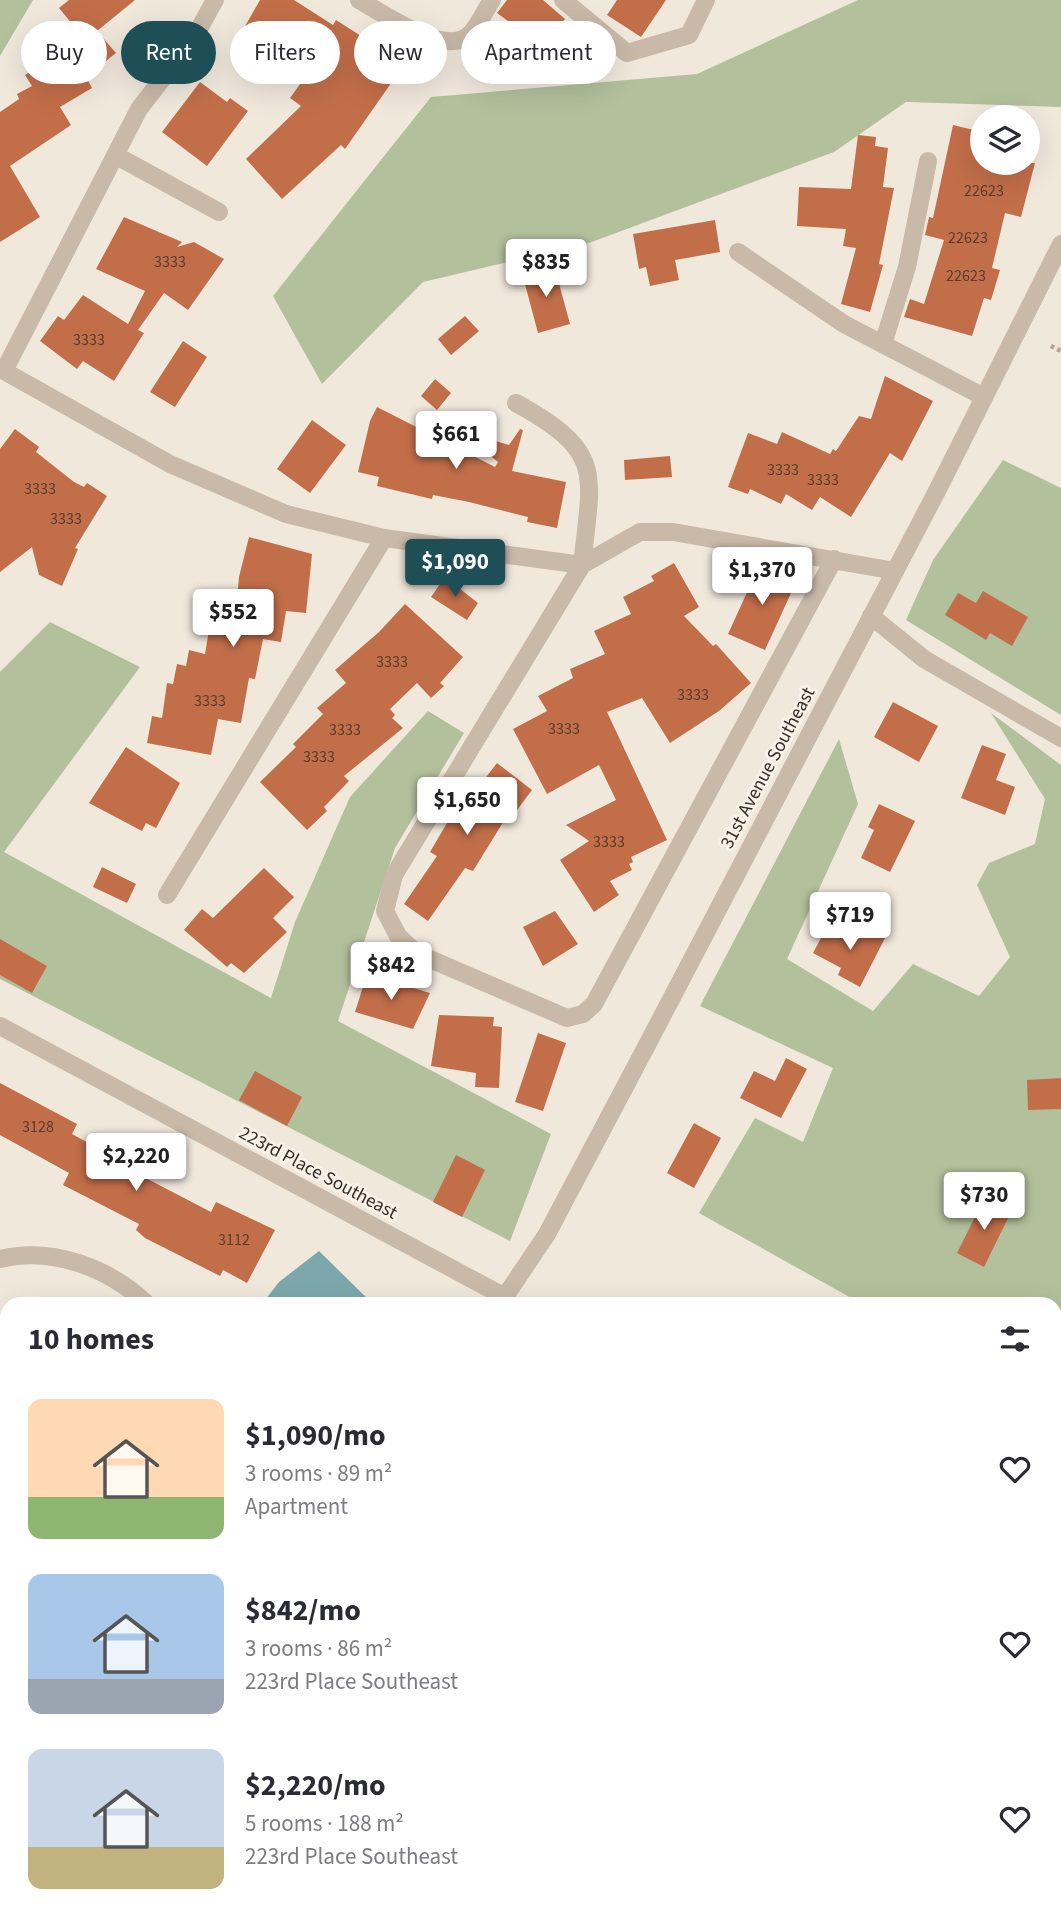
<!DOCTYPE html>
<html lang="en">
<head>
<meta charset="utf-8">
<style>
  :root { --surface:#fff; --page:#f2f2f3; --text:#2b2b33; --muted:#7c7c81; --accent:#1f4f56 }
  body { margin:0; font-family:"Source Sans 3",sans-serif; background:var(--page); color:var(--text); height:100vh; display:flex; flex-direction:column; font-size:26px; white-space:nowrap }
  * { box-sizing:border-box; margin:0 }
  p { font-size:23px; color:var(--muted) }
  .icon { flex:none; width:38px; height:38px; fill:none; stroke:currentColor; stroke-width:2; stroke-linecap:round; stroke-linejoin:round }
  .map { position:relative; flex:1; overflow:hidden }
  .panel { position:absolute; left:0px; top:1297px; width:1062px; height:625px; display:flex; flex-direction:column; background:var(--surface); border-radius:21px 21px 0 0; box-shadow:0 7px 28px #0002 }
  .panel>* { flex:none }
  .top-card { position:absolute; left:21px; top:21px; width:700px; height:63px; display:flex; gap:14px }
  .tools { position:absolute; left:970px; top:105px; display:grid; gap:14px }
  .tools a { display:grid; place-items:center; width:70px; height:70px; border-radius:50%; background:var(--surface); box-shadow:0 7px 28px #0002; font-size:35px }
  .price { position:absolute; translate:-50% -60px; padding:0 16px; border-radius:7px; background:#fff; color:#222; font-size:23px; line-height:46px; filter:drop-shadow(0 2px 4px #0008) }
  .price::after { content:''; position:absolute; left:50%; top:42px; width:21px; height:16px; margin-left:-10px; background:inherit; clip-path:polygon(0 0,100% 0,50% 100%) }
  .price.selected { background:var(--accent); color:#fff }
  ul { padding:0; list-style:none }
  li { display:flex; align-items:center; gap:21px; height:175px; padding:0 28px }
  li span { display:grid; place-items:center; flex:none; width:196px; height:140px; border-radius:14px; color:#555 }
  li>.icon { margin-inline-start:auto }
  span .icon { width:84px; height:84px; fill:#fffc; stroke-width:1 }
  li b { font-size:30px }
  h2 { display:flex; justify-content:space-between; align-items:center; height:84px; padding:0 28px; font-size:30px }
  .pill { padding:0 24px; border-radius:32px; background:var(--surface); box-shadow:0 7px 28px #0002; font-size:24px; line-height:63px }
  .pill.selected { background:var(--accent); color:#fff }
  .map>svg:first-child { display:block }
</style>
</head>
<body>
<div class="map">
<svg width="1061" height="1920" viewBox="0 0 1061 1920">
  <rect width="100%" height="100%" fill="#f1e8dc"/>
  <!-- green -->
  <path fill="#b2c09c" d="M0,0H33L0,56Z
    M858,0H1061V107L906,102L834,152L589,243L423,282L322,384L273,296L431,97L697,74Z
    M1003,460L1061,488V715L906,620L933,560Z
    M50,622L140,667L4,852L271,998L295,922L350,797L428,711L464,733L395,848L338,1021L551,1134L510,1241L0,979V672Z
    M991,713L1061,765V1416L1055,1412V1304H862L699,1213L755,1118L803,1142L833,1068L700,1006L839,739L858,804L787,959L873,1011L913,964L979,996L1010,957L977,885L989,863L1035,844L1045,799Z
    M1061,1425V1866L1055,1856V1430Z
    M540,1914L545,1920H232L231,1915Z"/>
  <!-- water -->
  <path fill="#7ca8ad" d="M319,1251L373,1304H262L279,1282Z"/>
  <!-- building -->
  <path fill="#c26e49" d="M69,0H135L97,31L116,53L86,77L92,88L60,107L71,125L10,166L40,217L0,242V112L19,99L17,94L32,86L25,75L45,62L36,46L73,25L59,8Z
    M260,0H294L333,25L336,20L383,50L381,53L401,69L345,149L341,145L282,199L246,159L301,106L290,98L303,80L236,42Z
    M507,0H543L565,19L559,27L565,32L549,53L529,37L520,48L503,35L512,24L497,13Z
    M617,0H666L641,37L607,15Z
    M200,82L227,102L230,98L248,111L207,166L162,132Z
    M953,125L982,132V163H1035L1021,217L1005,213L992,268L1000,270L991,300L984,298L972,336L904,317L910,299L924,304L944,240L925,235L929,217L933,218Z
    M858,135L876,137L875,146L888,148L883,187L894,188L879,264L883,265L870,312L841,304L856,248L843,246L846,229L797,226L799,187L851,189Z
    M124,217L182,242L177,247L194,242L224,259L188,310L164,293L138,330L144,333L114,381L83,361L77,369L40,341L58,316L64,320L83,295L128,324L145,291L96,269Z
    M715,220L720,252L675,260L679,280L650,286L646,267L639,269L633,234Z
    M554,265L570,324L538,333L522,273Z
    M465,316L479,331L451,355L438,339Z
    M183,341L207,357L175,407L150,392Z
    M885,376L933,401L902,461L890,453L851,517L820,497L812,510L786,494L781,504L750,489L748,494L728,487L748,433L777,444L782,432L830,454L833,449L836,451L859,416L871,419Z
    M435,379L451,393L437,410L421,396Z
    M377,407L495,467L498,462L488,454L492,440L509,445L520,429L523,430L512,471L566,482L557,528L527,522L528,517L469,502L433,495L432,499L377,486L379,477L358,472L370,421Z
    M312,420L346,445L310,493L277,469Z
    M15,429L39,447L36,452L74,482L84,487L87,483L107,496L75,548L78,549L62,586L39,575L32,547L0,572V449Z
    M670,456L672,477L625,480L624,460Z
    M249,537L312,554L306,613L286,611L281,642L263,639L255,679L249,678L241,723L218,719L211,755L147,743L152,716L162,718L167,683L173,684L177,664L186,666L189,650L205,654L210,624L219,625L220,617L235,619L239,577Z
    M674,563L699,607L684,616L713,646L716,644L751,683L719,711L670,743L642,698L607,712L667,840L631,857L633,862L629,864L632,870L610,881L619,895L594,912L560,860L589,841L566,825L616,800L599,765L547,794L513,729L547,711L538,696L573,678L570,669L605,654L594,631L631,614L623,597L654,581L651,576Z
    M760,564L797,580L765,650L728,634Z
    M445,577L478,603L467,620L431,597Z
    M983,591L1028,617L1012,646L990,633L986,640L945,615L958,593L976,603Z
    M405,604L463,657L440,683L444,686L431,698L417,683L390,709L395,715L392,718L403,728L344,776L349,781L324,807L327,811L307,830L260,782L296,747L293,744L323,714L317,708L346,683L335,670L379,632Z
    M893,702L938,726L919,762L874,737Z
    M982,745L1006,754L996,780L1015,787L1005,815L961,798Z
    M126,747L180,783L156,828L146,823L142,831L89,803Z
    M497,763L532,790L514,814L510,811L473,871L465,868L428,921L404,904L437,856L430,852L464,794L470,798Z
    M879,804L915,821L890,872L861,858L874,830L868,827Z
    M102,867L136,884L127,903L93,887Z
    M264,868L294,897L273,918L287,932L244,973L231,963L227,967L184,930L202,909L213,918Z
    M555,911L578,944L543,966L523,927Z
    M829,923L859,939L866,926L886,936L860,987L838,975L841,968L813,953Z
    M0,939L47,966L32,993L0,975Z
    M367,974L430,993L413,1029L355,1012Z
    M439,1015L494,1017L493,1026L502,1027L499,1088L475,1087L476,1073L431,1066Z
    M538,1033L566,1043L543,1111L515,1102Z
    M786,1058L807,1069L781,1118L740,1098L754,1071L775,1081Z
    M255,1071L302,1097L287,1126L239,1100Z
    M1061,1078V1109L1028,1110L1027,1080Z
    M0,1083L77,1124L72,1134L138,1170L136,1173L211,1212L216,1202L275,1230L247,1283L223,1270L220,1276L145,1238L136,1230L139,1224L63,1185L69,1173L0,1135Z
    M694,1123L721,1138L694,1188L667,1173Z
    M456,1155L485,1170L462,1217L433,1202Z
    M985,1197L1012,1210L984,1267L957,1253Z"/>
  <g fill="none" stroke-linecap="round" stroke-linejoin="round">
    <!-- path -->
    <path stroke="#b5a392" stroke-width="4.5" stroke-dasharray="3.5 3.5" stroke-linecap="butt" d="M1051,346L1061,351
      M1055,1758L1061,1766
      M311,1914L314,1920
      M515,1914L520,1920"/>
    <!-- minor -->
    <path stroke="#c9b9a8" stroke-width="18" d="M215,0L194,38L139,109L4,371L170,464L286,514L384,538
      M359,0C383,13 442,56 468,36C477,29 485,10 492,0
      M563,0L627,53L689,35L706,0
      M115,155L219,212
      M738,252L844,324L984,397
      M883,344L907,267L928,161
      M516,403C605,452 592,472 582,565
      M582,565L640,532H673L895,571
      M871,616L924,659L1061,738
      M167,895L384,538L582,565L394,875L385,911L398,936L416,953L567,1018L583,1014L594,1004L834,559
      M0,1026L505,1297
      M0,1259C52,1246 109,1268 147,1304
      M500,1304L547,1234L646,1047L937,491L1061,244
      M0,1746L7,1732
      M0,1846L7,1850
      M131,1914L141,1920"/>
  </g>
  <g text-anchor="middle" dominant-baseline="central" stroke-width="6" stroke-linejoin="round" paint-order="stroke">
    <!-- number labels -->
    <g font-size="16" fill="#593d30">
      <text x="984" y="191">22623</text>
      <text x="968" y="238">22623</text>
      <text x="170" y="262">3333</text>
      <text x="966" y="276">22623</text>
      <text x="89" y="340">3333</text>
      <text x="783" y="470">3333</text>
      <text x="823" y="480">3333</text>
      <text x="40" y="489">3333</text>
      <text x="66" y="519">3333</text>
      <text x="392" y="662">3333</text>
      <text x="693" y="695">3333</text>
      <text x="210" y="701">3333</text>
      <text x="564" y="729">3333</text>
      <text x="345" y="730">3333</text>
      <text x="319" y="757">3333</text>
      <text x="609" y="842">3333</text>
      <text x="38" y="1127">3128</text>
      <text x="234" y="1240">3112</text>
    </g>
    <!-- street labels -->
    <g font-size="19" fill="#362d28" stroke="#f9f2e8">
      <text transform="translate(768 768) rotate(-62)">31st Avenue Southeast</text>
      <text transform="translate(318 1173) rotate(28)">223rd Place Southeast</text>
    </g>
  </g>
</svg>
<div class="tools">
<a><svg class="icon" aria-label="layers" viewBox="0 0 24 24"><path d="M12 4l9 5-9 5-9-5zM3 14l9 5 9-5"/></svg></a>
</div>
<b class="price" style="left:546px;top:299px">$835</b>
<b class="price" style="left:456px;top:471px">$661</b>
<b class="price selected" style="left:455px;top:599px">$1,090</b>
<b class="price" style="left:762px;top:607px">$1,370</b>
<b class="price" style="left:233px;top:649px">$552</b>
<b class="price" style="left:467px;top:837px">$1,650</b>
<b class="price" style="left:850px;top:952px">$719</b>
<b class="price" style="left:391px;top:1002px">$842</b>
<b class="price" style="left:136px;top:1193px">$2,220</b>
<b class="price" style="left:984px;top:1232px">$730</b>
<div class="top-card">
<a class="pill">Buy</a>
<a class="pill selected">Rent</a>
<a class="pill">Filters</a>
<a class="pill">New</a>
<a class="pill">Apartment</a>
</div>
<section class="panel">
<h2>10 homes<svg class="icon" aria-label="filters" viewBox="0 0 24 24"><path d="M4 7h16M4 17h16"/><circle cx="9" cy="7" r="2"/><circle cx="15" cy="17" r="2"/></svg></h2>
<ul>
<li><span style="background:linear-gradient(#ffd9b3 70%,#8fb573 0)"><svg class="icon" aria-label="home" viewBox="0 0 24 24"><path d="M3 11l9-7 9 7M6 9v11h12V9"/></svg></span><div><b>$1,090/mo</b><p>3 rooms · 89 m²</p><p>Apartment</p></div><svg class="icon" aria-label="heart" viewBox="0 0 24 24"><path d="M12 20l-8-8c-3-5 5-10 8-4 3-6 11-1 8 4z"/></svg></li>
<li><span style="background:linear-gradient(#a9c7e8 75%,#9aa5b1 0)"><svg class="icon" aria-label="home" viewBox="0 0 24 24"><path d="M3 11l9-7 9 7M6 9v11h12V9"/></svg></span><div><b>$842/mo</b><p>3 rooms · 86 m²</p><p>223rd Place Southeast</p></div><svg class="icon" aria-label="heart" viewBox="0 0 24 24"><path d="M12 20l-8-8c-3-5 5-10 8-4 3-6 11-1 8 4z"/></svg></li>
<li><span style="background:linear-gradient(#c9d6e8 70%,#c2b280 0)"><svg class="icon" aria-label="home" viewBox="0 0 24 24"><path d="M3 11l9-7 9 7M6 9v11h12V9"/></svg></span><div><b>$2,220/mo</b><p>5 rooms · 188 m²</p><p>223rd Place Southeast</p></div><svg class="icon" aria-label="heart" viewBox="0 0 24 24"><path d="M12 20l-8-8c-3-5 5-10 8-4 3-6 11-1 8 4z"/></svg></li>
</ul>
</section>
</div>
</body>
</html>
